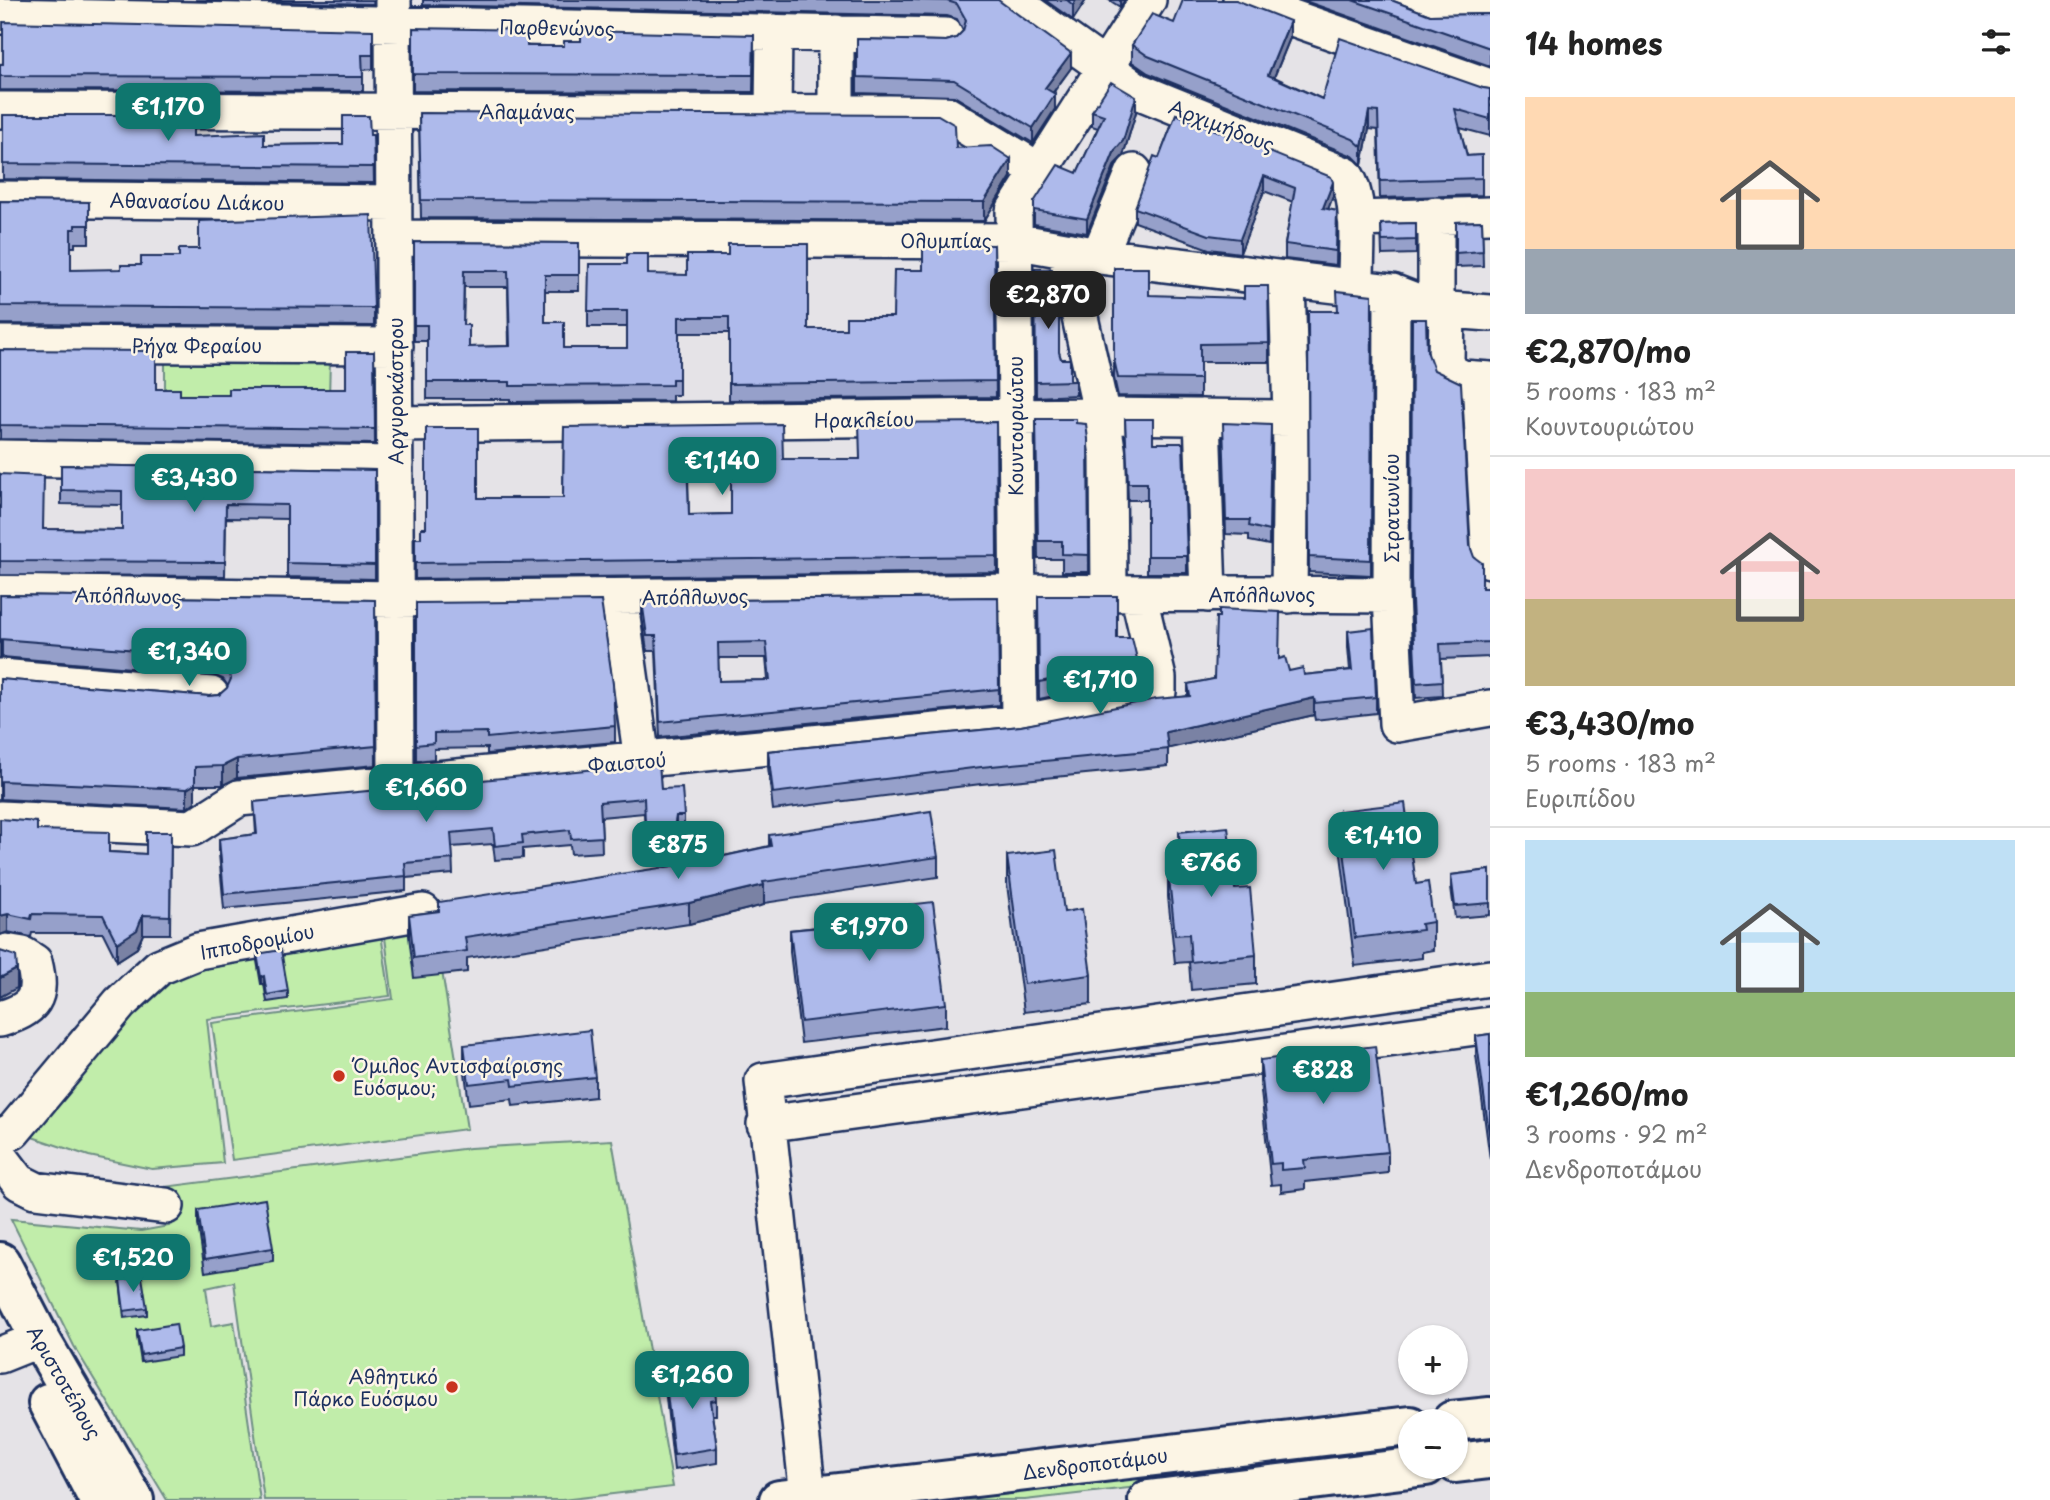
<!DOCTYPE html>
<html lang="en">
<head>
<meta charset="utf-8">
<style>
  :root { --surface:#fff; --page:#f2f2f2; --text:#222; --muted:#767676; --line:#e0e0e0; --accent:#0f766e }
  body { margin:0; font-family:"Playpen Sans",sans-serif; background:var(--page); color:var(--text); height:100vh; display:flex; flex-direction:column; font-size:26px; white-space:nowrap }
  * { box-sizing:border-box; margin:0 }
  p { font-size:23px; color:var(--muted) }
  .icon { flex:none; width:38px; height:38px; fill:none; stroke:currentColor; stroke-width:2; stroke-linecap:round; stroke-linejoin:round }
  .map { position:relative; flex:1; overflow:hidden }
  .drawer { display:flex; flex-direction:column; background:var(--surface); width:560px }
  .drawer>* { flex:none }
  .buttons { position:absolute; left:1398px; top:1325px; display:grid; gap:14px }
  .buttons a { display:grid; place-items:center; width:70px; height:70px; border-radius:50%; background:var(--surface); box-shadow:0 2px 5px #0004; font-size:35px }
  .price { position:absolute; translate:-50% -60px; padding:0 16px; border-radius:14px; background:var(--accent); color:#fff; font-size:23px; line-height:46px; filter:drop-shadow(0 2px 4px #0008) }
  .price::after { content:''; position:absolute; left:50%; top:42px; width:21px; height:16px; margin-left:-10px; background:inherit; clip-path:polygon(0 0,100% 0,50% 100%) }
  .price.current { background:#222; color:#fff }
  ul { padding:0; list-style:none }
  li { display:grid; align-content:center; gap:14px; height:371px; padding:0 35px }
  li+li { border-top:2px solid var(--line) }
  li span { display:grid; place-items:center; height:217px; border-radius:0px; color:#555 }
  li>.icon { margin-inline-start:auto }
  span .icon { width:126px; height:126px; fill:#fffc; stroke-width:1 }
  li b { font-size:30px }
  h2 { display:flex; justify-content:space-between; align-items:center; height:84px; padding:0 35px; font-size:30px }
  main { display:flex; flex:1; min-height:0 }
  .map>svg:first-child { display:block }
</style>
</head>
<body>
<main>
<div class="map">
<svg width="1490" height="1500" viewBox="0 0 1490 1500">
  <rect width="100%" height="100%" fill="#e5e3e7"/>
  <filter id="ink" filterUnits="userSpaceOnUse"><feTurbulence type="fractalNoise" baseFrequency=".0143" numOctaves="2"/><feDisplacementMap in="SourceGraphic" scale="14" xChannelSelector="R" yChannelSelector="G"/><feConvolveMatrix kernelMatrix="1 2 1 2 8 2 1 2 1" color-interpolation-filters="sRGB"/></filter>
  <g filter="url(#ink)">
    <!-- green -->
    <path fill="#c1edaa" stroke="#6e8e84" stroke-width="2" d="M165,357H330L329,399H165Z
      M433,914L467,1129L232,1160L212,1023L393,999L383,922Z
      M379,920L390,996L207,1019L223,1163L152,1169L89,1156L14,1131L159,967Z
      M612,1140L673,1487L562,1500H264L234,1282L206,1288L211,1326L234,1322L260,1500H167L74,1346L11,1219L141,1231L169,1226L164,1187L470,1148Z
      M1410,1443V1454L1363,1461L1025,1500H926Z"/>
    <g fill="none" stroke-linecap="round" stroke-linejoin="round">
      <!-- minor casing -->
      <g stroke="#1b2f5e" stroke-width="40">
        <path id="minor" d="M1011,0L1138,91L1345,175C1363,199 1355,259 1356,288
          M1241,0L1490,87
          M1400,0L1430,12L1490,11
          M393,2L396,782
          M0,16L946,36
          M836,33V112
          M0,110L944,113L1038,170
          M773,111L774,32
          M0,199L394,203
          M1356,219L1490,215
          M394,238L1014,241L1099,256L1392,292L1436,309L1490,313
          M1065,250L1102,416L1108,455L1109,593
          M1099,256L1134,172
          M1287,279L1291,418L1289,595
          M1392,292L1391,595L1397,724L1490,708
          M1436,309V215
          M1447,310L1446,360L1450,372L1462,378L1490,380
          M0,344L395,346
          M1480,380L1490,560
          M1202,417L1208,594
          M395,424L1102,416L1291,418
          M0,458L395,464
          M0,593L395,599L1016,592L1391,595
          M619,597L642,760
          M0,677L211,695
          M1019,723L1014,211L1148,0
          M0,819L192,828L239,798L1019,723L1147,698L1158,692V678L1138,593
          M0,1019C34,1009 43,998 34,962L23,955L5,952
          M765,1124L1490,1025
          M0,1137L13,1131L120,1003L159,967L198,951L423,912
          M0,1157L19,1182L35,1190L166,1206
          M0,1355L40,1339
          M808,1496L763,1081L1490,978"/>
      </g>
      <!-- major casing -->
      <g stroke="#1b2f5e" stroke-width="44">
        <path id="major" d="M0,1262L40,1339L134,1500
          M48,1403L99,1500
          M1452,1421L1490,1417
          M1456,1463L1490,1459
          M779,1500L1410,1426
          M1148,1500L1426,1466"/>
      </g>
      <!-- minor -->
      <use href="#minor" stroke="#fcf5e5" stroke-width="35"/>
      <!-- major -->
      <use href="#major" stroke="#fcf5e5" stroke-width="38"/>
    </g>
    <!-- wall -->
    <path fill="#96a0ca" stroke="#1b2f5e" stroke-width="2" fill-rule="evenodd" d="M195,0H374L373,4Z
      M423,0H998L1071,68L1053,93L1055,109L1033,143L954,96L857,93V39L946,41L956,38L963,31L957,19L947,16L423,5Z
      M1045,0H1086L1073,20Z
      M1109,0H1125L1120,7Z
      M1302,0H1391L1430,15L1490,14V66Z
      M1174,23L1290,38L1274,77L1322,99L1483,88L1490,89V136L1460,128L1467,156L1482,155V195L1380,198L1378,130L1369,129L1362,165L1353,156L1148,73L1132,62V45Z
      M413,28L527,46H564L581,41L754,35L753,92L413,91Z
      M373,30V69L363,70V91L0,90V64Z
      M1092,111L1136,112L1123,156L1115,164L1087,233L1034,224V202L1077,173L1098,128L1092,126Z
      M419,113L956,148L1011,177L984,221L421,218Z
      M1176,114L1333,196L1328,209L1337,211L1336,265L1285,259V244L1293,202L1264,191L1240,253L1209,249L1135,222V208L1159,158Z
      M3,115L193,136L264,145L343,144L370,135H373L374,183L3,179Z
      M0,201L89,202V243H75V247H71V270L374,308V326L0,324Z
      M1482,221L1483,266L1456,267V222Z
      M1416,223V254L1382,255L1381,224Z
      M414,242L579,243V291H545V322L564,348H627V327H588V311L648,274L808,329H846L893,317L923,270L994,245L996,397L729,400V333H679V395H672V401L510,402V399H427V341H414ZM464,287H508L509,346L469,347L463,325Z
      M1114,268L1149,295L1269,343V362H1200V397L1118,396L1114,378Z
      M1035,269L1061,359L1070,381H1076V395L1036,397Z
      M1372,295L1371,575L1309,572L1308,311H1337Z
      M1412,319L1427,351L1470,546L1482,588H1490V657L1441,659L1442,696L1416,698L1411,595Z
      M0,350L180,395H229L346,389L374,352L375,444L0,439Z
      M1036,419L1076,423L1088,439L1089,572H1062V559H1038Z
      M1125,419L1153,443L1187,556V573H1147V500H1128Z
      M996,422L997,572L415,579V538H421L426,528L478,498H563L564,427L783,459H860ZM688,474H731V514L689,515Z
      M1271,425L1269,545L1249,541V535L1226,534L1223,437Z
      M61,465L375,470V579L287,577V519L226,518L225,576L0,575V474L44,529L122,530V505L61,504Z
      M0,595L375,600L376,765L237,778L223,785H195V802L187,808L0,799V679L209,696L219,695L227,688L228,686L223,679L213,675L2,657Z
      M1038,596L1117,638L1138,663V679L1039,699Z
      M998,597L999,705L660,737L656,651H647L642,616V601ZM718,658H766L768,680L719,681Z
      M416,603L615,726V742L487,754V748L434,749V759L416,761Z
      M1348,631L1376,697V713L1315,720L1314,715L1168,748V766L981,784L773,810L768,767V751L1021,726L1188,696V684L1214,679L1280,659L1289,671L1304,675L1350,670L1348,647Z
      M661,789L684,816V831H676L674,843L653,844L652,837H645L644,813L601,817L602,852L571,854L570,845L523,849V858L495,860L493,844L452,847L453,874L406,878V891L224,909L219,854V839L256,834L254,802Z
      M1339,811L1416,884L1433,922V950L1422,952V958L1355,966L1339,839Z
      M37,830L109,852L146,854L171,832L170,934H143L137,948L117,961L103,933H32L31,937L8,932L0,935Z
      M1179,832L1235,889L1256,955V984L1191,990L1189,962L1175,963L1168,897V869L1180,868Z
      M769,835L938,857V877L764,903V905L689,924L467,958V972L414,978L409,936V915L439,911L692,863L769,846Z
      M1007,856L1064,912L1091,975V1004L1024,1012L1007,885Z
      M1490,870V915L1455,918L1451,887V875Z
      M838,913L946,1004V1026L801,1043L790,952V930L838,925Z
      M257,954L288,991V999L267,1002L264,984H261L257,961Z
      M1490,1034V1159L1476,1055V1036Z
      M464,1045L595,1077V1097L513,1106L512,1099L469,1104L464,1065Z
      M1260,1060L1388,1152V1173L1305,1182V1189L1281,1192V1184L1271,1185L1260,1082Z
      M198,1210L273,1248V1261L205,1272L198,1224Z
      M120,1280L147,1308V1315L124,1318Z
      M137,1330L180,1348V1356L141,1362L137,1337Z
      M665,1375L716,1400V1415H712L717,1448V1463L674,1470L665,1389Z"/>
    <!-- shaded-wall -->
    <path fill="#7a82a4" stroke="#1b2f5e" stroke-width="2" d="M1076,0H1086L1073,20V5Z
      M1120,0H1125L1120,7Z
      M1290,21V38L1268,92V75Z
      M1071,53V68L1045,103V88Z
      M1055,94V109L1033,143V128Z
      M1136,97V112L1123,156L1115,164L1087,233V219L1115,150Z
      M1369,111V129L1362,165V147Z
      M1011,159V177L984,221V202Z
      M1264,176V191L1240,253V239Z
      M1333,182V196L1323,223V208Z
      M2,638V657H0V639Z
      M1314,698V715L1166,749V732Z
      M237,759V778L223,785V766Z
      M1,780V799H0V781Z
      M195,784V802L187,808V789Z
      M676,816V831L674,843V828Z
      M764,885V905L689,924V903Z
      M8,914V932L0,935V916Z
      M143,915V934L137,948L117,961V943Z
      M17,969V988L0,997V978Z
      M264,976V984H261V977Z"/>
    <!-- building -->
    <path fill="#aebaeb" stroke="#1b2f5e" stroke-width="2" fill-rule="evenodd" d="M914,0H998L1071,53L1045,88L1055,94L1033,128L954,80L857,77V39L946,41L956,38L963,31L966,20L957,4L947,1Z
      M1067,0H1076L1073,5Z
      M1183,0H1236L1290,21L1268,75L1322,99L1340,38L1483,88L1490,89V119L1455,109L1467,156L1482,155V178L1380,181L1378,112L1369,111L1362,147L1353,139L1148,56L1132,45L1152,14L1174,23Z
      M1352,0H1391L1430,15L1490,14V48Z
      M3,22L373,30V55H362L363,77L0,76V64H3Z
      M413,28L527,30V46H564V41H581V31L754,35L753,75L413,74Z
      M1111,82L1136,97L1123,141L1115,150L1087,219L1034,210V202L1058,165L1077,173L1104,115L1092,111Z
      M419,113L938,115L955,125L956,148L991,146L1011,159L984,202L421,200Z
      M1176,114L1331,177L1333,182L1323,208L1337,211L1336,251L1285,244L1295,188L1264,176L1240,239L1209,235L1135,208L1154,156L1159,158Z
      M3,115H193V136L264,133V145L343,144V116H369L370,135H373L374,167L3,164Z
      M0,201L89,202V225H75V229H71V270L121,269V265H141V257H179V249H199V221L371,215L374,308L0,306Z
      M1482,221L1483,251L1456,253V222Z
      M1416,223V240L1382,241L1381,224Z
      M414,242L579,243V275H545V322H564V348H627V311H588L589,264H627V254H648V274L687,275V255H728V244H808V329H846V317H893L894,270H923V244L994,245L996,381L729,384V317H679V379H672V385L510,386V382H427V325H414ZM464,271H508L510,346L469,347V325H463Z
      M1114,268H1149V295L1244,298V286H1268L1269,343L1200,344V379L1118,378L1114,359Z
      M1035,269H1052L1059,303V352L1061,359H1070V381H1076L1036,382Z
      M1337,291L1372,295L1371,560L1309,557L1308,311H1338Z
      M1412,319H1426L1427,351L1434,370L1461,383L1470,546L1474,557L1482,563V588H1490V642L1440,644L1442,681L1416,683L1411,580Z
      M0,350L156,351V389H180V395H229V389H346V352H374L375,429L0,425Z
      M1036,419H1076V423L1086,424L1088,439L1089,555L1062,554V541H1038Z
      M1125,419H1153V443H1183L1187,556H1147V483H1128Z
      M996,422L997,556L415,563V538H421V528H426V428H478V498H563L564,427L782,424L783,459H860L859,423ZM687,458H731V514L689,515Z
      M1223,423L1271,425L1269,531L1249,526L1250,520H1226Z
      M61,465L375,470V565L287,563V505L226,504L225,562L0,561V474L44,476L43,529L122,530V491L61,490Z
      M0,595L375,600L376,746L237,759L223,766L195,767V784L187,789L0,781V679L209,696L219,695L227,688L231,679L229,669L223,660L213,656L0,639Z
      M1038,596H1117V638H1132L1138,663L1039,682Z
      M998,597L999,689L660,722L656,636H647L642,601ZM766,642L770,680L719,681L718,643Z
      M601,601L613,684L615,726L487,738V732L434,733V743L416,745V603Z
      M1219,609L1280,612L1279,659L1285,657L1289,671L1303,668L1304,675L1352,670L1348,631L1373,628L1376,697L1315,703L1314,698L1166,732L1168,749L981,767L773,793L768,751L1021,726L1156,699L1190,696L1188,684L1214,679L1216,617H1219Z
      M659,763L661,789L682,788L684,816H676L674,828L653,829L652,822H645L644,798L600,802L602,837L571,839L570,830L522,835L523,843L495,846L493,829L451,833L453,859L405,863L406,876L224,894L219,839L257,834L254,802Z
      M1405,803L1416,884L1428,882L1433,922L1421,924L1422,930L1355,938L1339,811Z
      M931,811L938,857L763,882L764,885L689,903L465,937L467,951L414,958L409,915L439,911V902L692,863L771,846L769,835Z
      M0,819L37,822V830L109,832V852L146,854V832H171L170,916L143,915L137,930L117,943L103,915L32,914L31,919L8,914L0,916Z
      M1228,827L1235,889L1250,888L1256,955L1191,962L1189,934L1175,935L1168,869L1182,868L1179,832Z
      M1056,850L1064,912L1082,909L1091,975L1024,984L1007,856Z
      M1490,870V903L1455,906L1451,875Z
      M933,902L946,1004L801,1022L790,930L840,925L838,913Z
      M281,950L288,991L267,995L264,976L261,977L257,954Z
      M0,951L16,956L17,969L0,978Z
      M590,1030L595,1077L513,1086L512,1079L469,1084L464,1045Z
      M1490,1034V1140L1476,1036Z
      M1375,1046L1388,1152L1304,1160L1305,1168L1281,1170V1163L1271,1164L1260,1060Z
      M265,1199L273,1248L205,1259L198,1210Z
      M142,1277L147,1308L124,1311L120,1280Z
      M176,1324L180,1348L141,1355L137,1330Z
      M713,1369L716,1400L710,1401L717,1448L674,1455L665,1375Z"/>
  </g>
  <!-- markers -->
  <g fill="#c8321e" stroke="#fcf5e5" stroke-width="2.5">
    <circle cx="339" cy="1076" r="7"/>
    <circle cx="452" cy="1387" r="7"/>
  </g>
  <g text-anchor="middle" dominant-baseline="central" stroke-width="5" stroke-linejoin="round" paint-order="stroke">
    <!-- street labels -->
    <g font-size="19" fill="#1b2f5e" stroke="#fcf5e5">
      <text transform="translate(557 27) rotate(1)">Παρθενώνος</text>
      <text x="527" y="111">Αλαμάνας</text>
      <text transform="translate(1222 125) rotate(21)">Αρχιμήδους</text>
      <text transform="translate(197 201) rotate(1)">Αθανασίου Διάκου</text>
      <text x="946" y="240">Ολυμπίας</text>
      <text x="197" y="345">Ρήγα Φεραίου</text>
      <text transform="translate(395 391) rotate(-90)">Αργυροκάστρου</text>
      <text transform="translate(864 419) rotate(-1)">Ηρακλείου</text>
      <text transform="translate(1015 426) rotate(-90)">Κουντουριώτου</text>
      <text transform="translate(1391 508) rotate(-90)">Στρατωνίου</text>
      <text x="1262" y="594">Απόλλωνος</text>
      <text transform="translate(128 595) rotate(1)">Απόλλωνος</text>
      <text transform="translate(695 596) rotate(-1)">Απόλλωνος</text>
      <text transform="translate(627 762) rotate(-5)">Φαιστού</text>
      <text transform="translate(257 941) rotate(-11)">Ιπποδρομίου</text>
      <text transform="translate(65 1382) rotate(60)">Αριστοτέλους</text>
      <text transform="translate(1095 1463) rotate(-7)">Δενδροποτάμου</text>
    </g>
    <!-- poi labels -->
    <g font-size="19" fill="#1b2f5e" stroke="#fcf5e5" text-anchor="start">
      <text x="353" y="1065">Όμιλος Αντισφαίρισης<tspan x="353" dy="22">Ευόσμου;</tspan></text>
      <text x="438" y="1376" text-anchor="end">Αθλητικό<tspan x="438" dy="22">Πάρκο Ευόσμου</tspan></text>
    </g>
  </g>
</svg>
<div class="buttons">
<a>+</a>
<a>−</a>
</div>
<b class="price" style="left:168px;top:143px">€1,170</b>
<b class="price current" style="left:1048px;top:331px">€2,870</b>
<b class="price" style="left:722px;top:497px">€1,140</b>
<b class="price" style="left:194px;top:514px">€3,430</b>
<b class="price" style="left:189px;top:688px">€1,340</b>
<b class="price" style="left:1100px;top:716px">€1,710</b>
<b class="price" style="left:426px;top:824px">€1,660</b>
<b class="price" style="left:1383px;top:872px">€1,410</b>
<b class="price" style="left:678px;top:881px">€875</b>
<b class="price" style="left:1211px;top:899px">€766</b>
<b class="price" style="left:869px;top:963px">€1,970</b>
<b class="price" style="left:1323px;top:1106px">€828</b>
<b class="price" style="left:133px;top:1294px">€1,520</b>
<b class="price" style="left:692px;top:1411px">€1,260</b>
</div>
<section class="drawer">
<h2>14 homes<svg class="icon" aria-label="filters" viewBox="0 0 24 24"><path d="M4 7h16M4 17h16"/><circle cx="9" cy="7" r="2"/><circle cx="15" cy="17" r="2"/></svg></h2>
<ul>
<li><span style="background:linear-gradient(#ffd9b3 70%,#9aa5b1 0)"><svg class="icon" aria-label="home" viewBox="0 0 24 24"><path d="M3 11l9-7 9 7M6 9v11h12V9"/></svg></span><div><b>€2,870/mo</b><p>5 rooms · 183 m²</p><p>Κουντουριώτου</p></div></li>
<li><span style="background:linear-gradient(#f6c9c9 60%,#c2b280 0)"><svg class="icon" aria-label="home" viewBox="0 0 24 24"><path d="M3 11l9-7 9 7M6 9v11h12V9"/></svg></span><div><b>€3,430/mo</b><p>5 rooms · 183 m²</p><p>Ευριπίδου</p></div></li>
<li><span style="background:linear-gradient(#bfe0f5 70%,#8fb573 0)"><svg class="icon" aria-label="home" viewBox="0 0 24 24"><path d="M3 11l9-7 9 7M6 9v11h12V9"/></svg></span><div><b>€1,260/mo</b><p>3 rooms · 92 m²</p><p>Δενδροποτάμου</p></div></li>
</ul>
</section>
</main>
</body>
</html>
